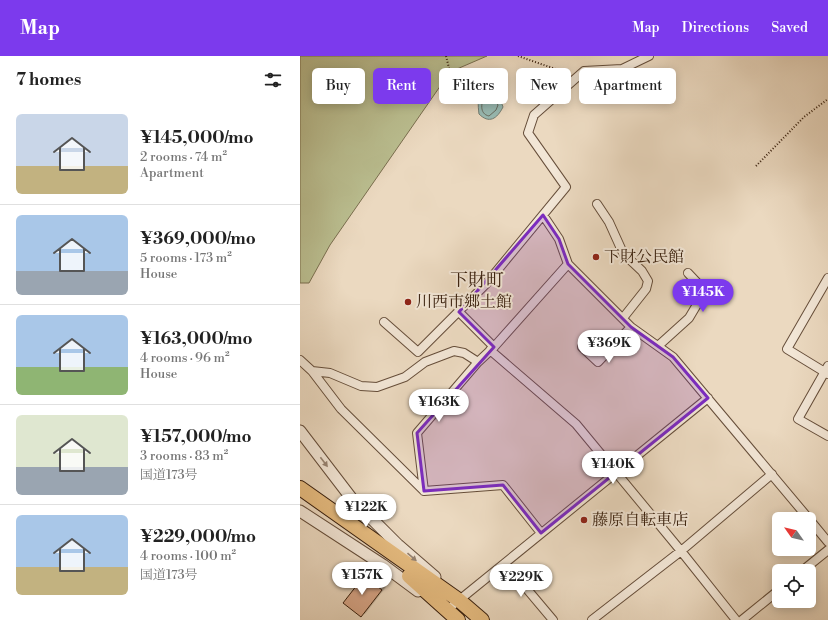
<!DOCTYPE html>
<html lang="en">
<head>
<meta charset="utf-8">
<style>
  :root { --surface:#fff; --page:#f6f6f6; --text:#222; --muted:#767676; --line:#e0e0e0; --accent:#7c3aed }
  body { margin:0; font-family:"Libre Bodoni","Noto Serif JP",serif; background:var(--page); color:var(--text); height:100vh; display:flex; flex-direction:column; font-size:15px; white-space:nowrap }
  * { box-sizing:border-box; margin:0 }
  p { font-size:13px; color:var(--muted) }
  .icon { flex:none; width:22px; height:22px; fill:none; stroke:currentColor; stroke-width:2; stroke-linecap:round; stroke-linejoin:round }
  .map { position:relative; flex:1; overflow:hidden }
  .side { display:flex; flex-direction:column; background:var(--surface); width:300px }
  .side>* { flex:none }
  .hud { position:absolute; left:12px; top:12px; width:380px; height:36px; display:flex; gap:8px }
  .needle { width:26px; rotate:304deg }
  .fabs { position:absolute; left:472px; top:456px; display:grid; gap:8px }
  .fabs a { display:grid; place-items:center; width:44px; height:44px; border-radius:6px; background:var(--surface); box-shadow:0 2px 10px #0003; font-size:20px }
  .price { position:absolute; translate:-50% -34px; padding:0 9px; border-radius:14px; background:#fff; color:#222; font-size:13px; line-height:26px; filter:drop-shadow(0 1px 2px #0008) }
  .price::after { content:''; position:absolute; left:50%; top:24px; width:12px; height:9px; margin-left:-6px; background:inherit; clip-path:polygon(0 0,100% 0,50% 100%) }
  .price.selected { background:var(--accent); color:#fff }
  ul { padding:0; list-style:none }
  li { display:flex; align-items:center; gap:12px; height:100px; padding:0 16px }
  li+li { border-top:1px solid var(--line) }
  li span { display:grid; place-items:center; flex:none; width:112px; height:80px; border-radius:6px; color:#555 }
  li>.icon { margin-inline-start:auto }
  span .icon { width:48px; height:48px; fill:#fffc; stroke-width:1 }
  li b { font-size:17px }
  h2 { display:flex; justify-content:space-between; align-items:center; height:48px; padding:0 16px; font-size:17px }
  .chip { padding:0 14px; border-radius:6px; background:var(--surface); box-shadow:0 2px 10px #0003; font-size:14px; line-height:36px }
  .chip.selected { background:var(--accent); color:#fff }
  header { display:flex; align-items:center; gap:24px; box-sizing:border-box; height:56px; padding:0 20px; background:var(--accent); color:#fff }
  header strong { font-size:19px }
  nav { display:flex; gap:22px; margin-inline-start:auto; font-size:14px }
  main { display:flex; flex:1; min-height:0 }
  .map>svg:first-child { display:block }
</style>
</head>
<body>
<header>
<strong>Map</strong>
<nav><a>Map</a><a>Directions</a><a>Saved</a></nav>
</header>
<main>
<section class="side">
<h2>7 homes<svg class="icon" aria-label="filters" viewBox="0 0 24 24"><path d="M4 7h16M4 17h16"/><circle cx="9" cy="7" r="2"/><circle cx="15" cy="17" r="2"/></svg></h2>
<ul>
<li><span style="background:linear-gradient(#c9d6e8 65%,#c2b280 0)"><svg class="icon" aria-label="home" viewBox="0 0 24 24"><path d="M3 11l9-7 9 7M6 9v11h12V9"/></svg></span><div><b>¥145,000/mo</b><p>2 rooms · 74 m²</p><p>Apartment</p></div></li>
<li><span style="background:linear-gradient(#a9c7e8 70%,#9aa5b1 0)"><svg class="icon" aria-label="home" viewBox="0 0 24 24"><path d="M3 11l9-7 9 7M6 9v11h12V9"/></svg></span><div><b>¥369,000/mo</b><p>5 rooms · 173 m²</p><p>House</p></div></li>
<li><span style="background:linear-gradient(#a9c7e8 65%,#8fb573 0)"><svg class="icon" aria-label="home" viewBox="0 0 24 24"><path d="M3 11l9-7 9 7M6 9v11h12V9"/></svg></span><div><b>¥163,000/mo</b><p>4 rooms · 96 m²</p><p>House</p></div></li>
<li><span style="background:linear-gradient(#dfe7d0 65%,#9aa5b1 0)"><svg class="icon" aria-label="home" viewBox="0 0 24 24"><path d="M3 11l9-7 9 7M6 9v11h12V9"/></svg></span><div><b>¥157,000/mo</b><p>3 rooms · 83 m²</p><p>国道173号</p></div></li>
<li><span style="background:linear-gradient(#a9c7e8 65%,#c2b280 0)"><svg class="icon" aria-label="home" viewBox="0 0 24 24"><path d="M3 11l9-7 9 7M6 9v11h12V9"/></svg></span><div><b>¥229,000/mo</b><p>4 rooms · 100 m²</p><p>国道173号</p></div></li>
</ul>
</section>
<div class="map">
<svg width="528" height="564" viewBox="0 0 528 564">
  <defs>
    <filter id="shadow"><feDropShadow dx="3.5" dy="-3.5" stdDeviation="0" flood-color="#0004"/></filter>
  </defs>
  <rect width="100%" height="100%" fill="#ebd9c0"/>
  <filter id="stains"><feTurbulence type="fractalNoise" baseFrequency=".005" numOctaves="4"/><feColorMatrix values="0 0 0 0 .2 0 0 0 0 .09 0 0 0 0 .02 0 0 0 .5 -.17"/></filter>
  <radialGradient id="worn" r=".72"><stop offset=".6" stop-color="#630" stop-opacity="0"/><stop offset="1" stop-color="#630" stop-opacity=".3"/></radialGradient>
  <!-- green -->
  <path fill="#babe90" stroke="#7a6f4f" d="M0,0H187L150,16L30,189L9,227H0Z"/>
  <!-- water -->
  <path fill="#98bab3" stroke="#727c71" d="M183,34C192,36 201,43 203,51C197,63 189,68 179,58C178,50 177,40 183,34Z"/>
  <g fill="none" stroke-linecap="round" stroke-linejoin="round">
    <!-- shore -->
    <path stroke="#686d60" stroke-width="1" d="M185,39L195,45L198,49L196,54L189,60C179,58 181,46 185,39Z"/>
  </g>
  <!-- building -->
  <path fill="#d8a789" stroke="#39200e" filter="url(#shadow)" d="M64,520L82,534L61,561L43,547Z"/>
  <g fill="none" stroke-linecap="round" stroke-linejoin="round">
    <!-- minor casing -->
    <g stroke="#664e3a" stroke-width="10">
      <path id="minor" d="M297,148L309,166L323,197L342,215L348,225L346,233L323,262
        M243,159L259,183L268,208L331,271L373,301L509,463
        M528,222L487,293L528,318
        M159,256L194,291
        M84,266L118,296L186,228L266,131L228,77L234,59L284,15L322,13L349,0
        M358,290L389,262L405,235L388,217
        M282,291L298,306L331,271
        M190,294L276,368L381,495L436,564
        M0,304L12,315L41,353L124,435L203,429L241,477
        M528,310L498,363L528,380
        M12,315L30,317L61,330L77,331L105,321L125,306L154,295L164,297L178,306L194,291L268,208
        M124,435L117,377L178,306
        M509,463L528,486
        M205,507L253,564
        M502,515L528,494
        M147,554L408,342
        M292,564L381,495L472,418
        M442,564L479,534"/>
    </g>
    <!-- tertiary casing -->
    <g stroke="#664e3a" stroke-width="13">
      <path id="tertiary" d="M0,375L52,443L98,489L135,521
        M0,455L83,509L118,535"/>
    </g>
    <!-- trunk casing -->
    <g stroke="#39200e" stroke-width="16">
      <path id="trunk" d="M0,432L160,545L182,564
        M109,520L158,564"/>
    </g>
    <!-- path -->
    <path stroke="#39200e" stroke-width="2" stroke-dasharray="1 2" stroke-linecap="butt" d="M146,0L151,20
      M218,0L267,17
      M456,110L504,61L528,43"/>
    <!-- minor -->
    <use href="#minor" stroke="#f2e6d6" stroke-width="8"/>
    <!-- tertiary -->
    <use href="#tertiary" stroke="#f2e6d6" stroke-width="11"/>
    <!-- trunk -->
    <use href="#trunk" stroke="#e6bc80" stroke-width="14"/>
  </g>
  <!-- one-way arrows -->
  <defs><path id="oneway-solid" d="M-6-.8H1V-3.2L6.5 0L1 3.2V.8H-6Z"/></defs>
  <g fill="#968372">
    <use href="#oneway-solid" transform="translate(24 406) rotate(53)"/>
    <use href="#oneway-solid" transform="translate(112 501) rotate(41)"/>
  </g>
  <!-- marked area -->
  <path fill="#7b2cbf" fill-opacity="0.2" stroke="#7b2cbf" stroke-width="3" stroke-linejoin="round" d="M243,159L259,183L268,208L331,271L373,301L408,342L241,477L203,429L124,435L117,377L194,291L159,256Z"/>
  <!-- markers -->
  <g fill="#8f2418" stroke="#f2e6d6" stroke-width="1.5">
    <circle cx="296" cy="201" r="4"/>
    <circle cx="108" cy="246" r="4"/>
    <circle cx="284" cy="464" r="4"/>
  </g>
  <g text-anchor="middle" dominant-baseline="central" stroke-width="4" stroke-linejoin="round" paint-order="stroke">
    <!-- poi labels -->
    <g font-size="16" fill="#39200e" stroke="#f2e6d6" text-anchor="start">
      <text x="304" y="201">下財公民館</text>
      <text x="116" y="246">川西市郷土館</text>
      <text x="292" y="464">藤原自転車店</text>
    </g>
    <!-- quarter labels -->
    <g font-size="18" fill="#39200e" stroke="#f2e6d6">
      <text x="177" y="224">下財町</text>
    </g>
  </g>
  <rect width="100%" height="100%" filter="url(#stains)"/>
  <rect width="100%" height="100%" fill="url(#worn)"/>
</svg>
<div class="fabs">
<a><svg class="needle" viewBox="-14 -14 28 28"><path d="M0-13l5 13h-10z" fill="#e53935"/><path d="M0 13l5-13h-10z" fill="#767676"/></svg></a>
<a><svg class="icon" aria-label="locate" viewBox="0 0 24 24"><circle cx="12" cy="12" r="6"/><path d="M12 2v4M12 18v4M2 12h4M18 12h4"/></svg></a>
</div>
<b class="price selected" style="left:403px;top:257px">¥145K</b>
<b class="price" style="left:309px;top:308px">¥369K</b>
<b class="price" style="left:139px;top:367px">¥163K</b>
<b class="price" style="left:313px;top:429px">¥140K</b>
<b class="price" style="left:66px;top:472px">¥122K</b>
<b class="price" style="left:62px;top:540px">¥157K</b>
<b class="price" style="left:221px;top:542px">¥229K</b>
<div class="hud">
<a class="chip">Buy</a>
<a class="chip selected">Rent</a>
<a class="chip">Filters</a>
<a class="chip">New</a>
<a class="chip">Apartment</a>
</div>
</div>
</main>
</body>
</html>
